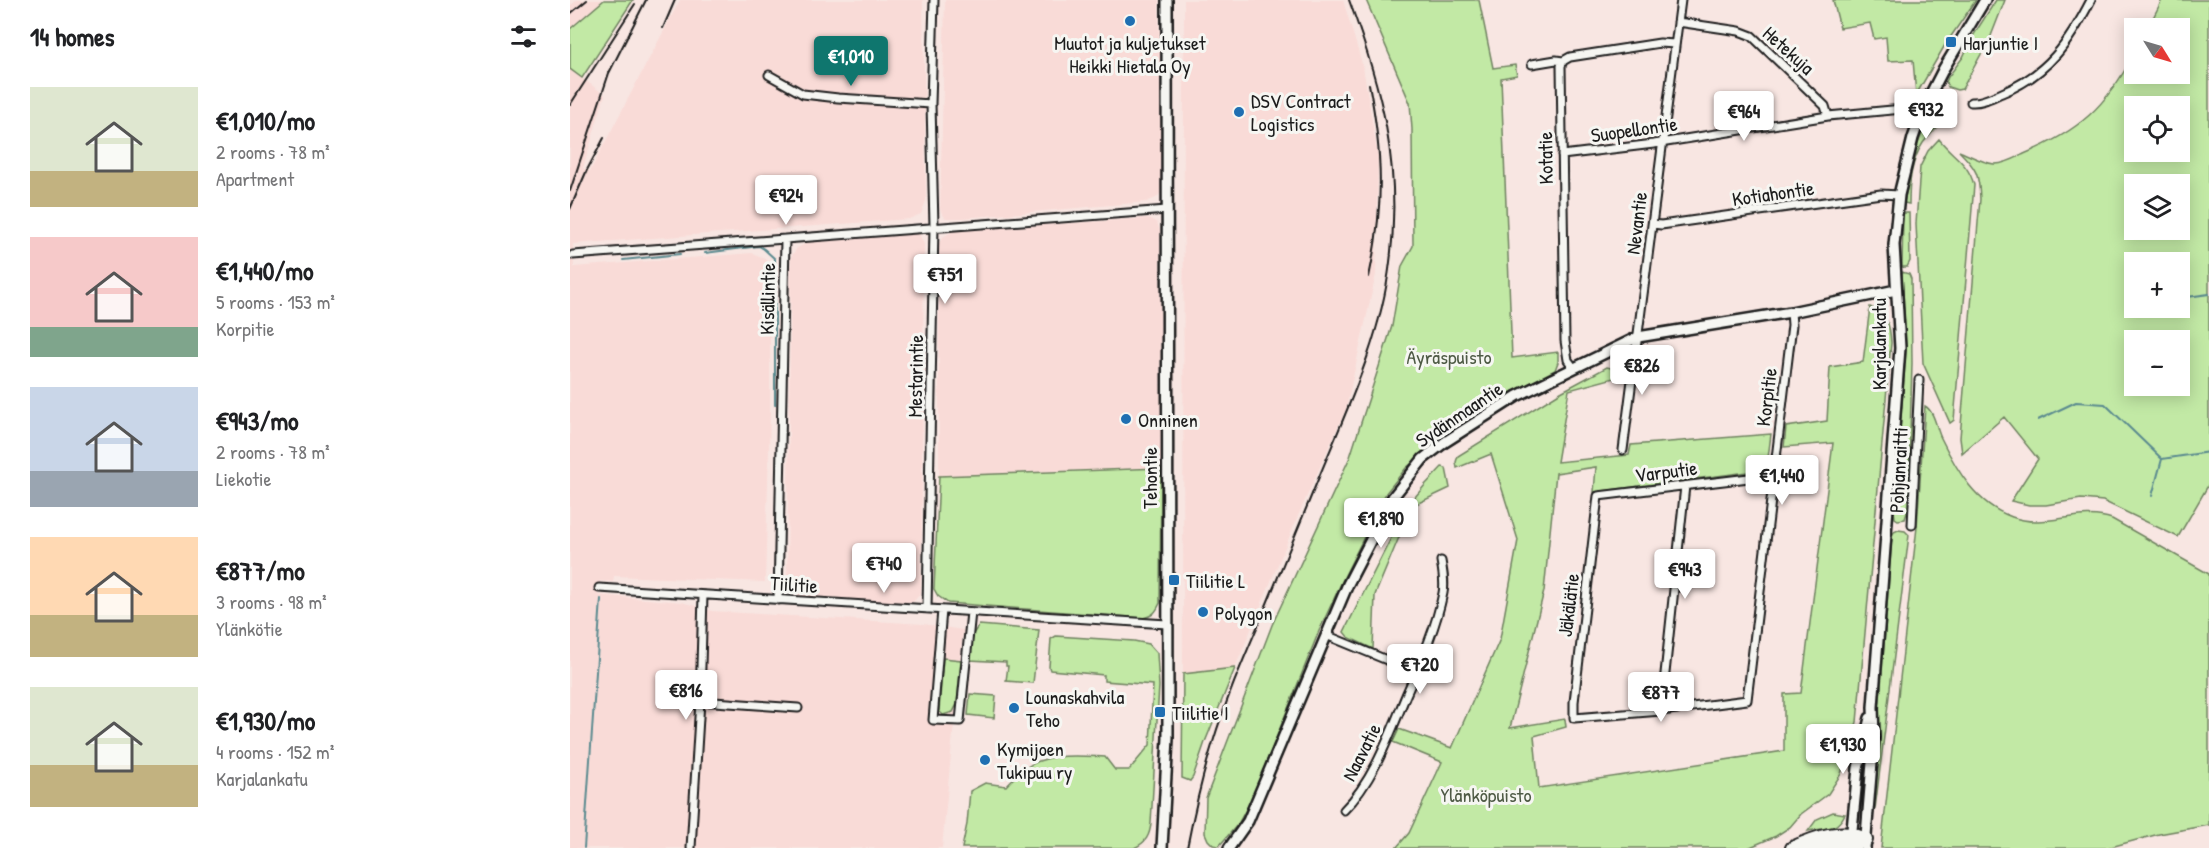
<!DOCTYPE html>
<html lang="en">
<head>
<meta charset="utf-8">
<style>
  :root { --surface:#fff; --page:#f2f2f2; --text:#202124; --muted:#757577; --accent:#0f766e }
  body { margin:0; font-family:"Patrick Hand",sans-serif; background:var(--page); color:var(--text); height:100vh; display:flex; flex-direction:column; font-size:22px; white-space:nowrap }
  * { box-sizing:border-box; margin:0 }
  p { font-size:20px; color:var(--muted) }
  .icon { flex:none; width:33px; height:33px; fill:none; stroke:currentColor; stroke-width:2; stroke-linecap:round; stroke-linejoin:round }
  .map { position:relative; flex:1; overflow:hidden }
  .sheet { display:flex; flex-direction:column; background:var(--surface); width:570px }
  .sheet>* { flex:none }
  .needle { width:39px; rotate:127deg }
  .fabs { position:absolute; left:1554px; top:18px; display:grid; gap:12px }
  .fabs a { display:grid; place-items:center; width:66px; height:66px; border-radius:0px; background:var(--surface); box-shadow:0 3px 15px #0003; font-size:30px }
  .price { position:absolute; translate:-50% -51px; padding:0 14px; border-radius:6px; background:#fff; color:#222; font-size:20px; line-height:39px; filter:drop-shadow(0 2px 3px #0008) }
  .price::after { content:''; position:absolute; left:50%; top:36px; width:18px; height:14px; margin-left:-9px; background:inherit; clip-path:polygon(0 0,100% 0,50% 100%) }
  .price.current { background:var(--accent); color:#fff }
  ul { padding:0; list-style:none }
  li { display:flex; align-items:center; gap:18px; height:150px; padding:0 30px }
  li span { display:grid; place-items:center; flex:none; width:168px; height:120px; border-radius:0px; color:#555 }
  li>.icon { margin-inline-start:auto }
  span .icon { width:72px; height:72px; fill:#fffc; stroke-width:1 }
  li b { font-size:26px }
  h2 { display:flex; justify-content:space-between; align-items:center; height:72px; padding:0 30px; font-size:26px }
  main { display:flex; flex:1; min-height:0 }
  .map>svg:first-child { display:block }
</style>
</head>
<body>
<main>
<section class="sheet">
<h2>14 homes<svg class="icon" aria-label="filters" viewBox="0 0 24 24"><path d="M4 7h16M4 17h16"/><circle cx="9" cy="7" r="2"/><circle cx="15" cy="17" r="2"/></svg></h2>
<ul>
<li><span style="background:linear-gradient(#dfe7d0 70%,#c2b280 0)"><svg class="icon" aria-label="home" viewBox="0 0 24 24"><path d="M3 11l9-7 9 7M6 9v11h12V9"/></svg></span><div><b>€1,010/mo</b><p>2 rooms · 78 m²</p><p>Apartment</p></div></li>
<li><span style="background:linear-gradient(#f6c9c9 75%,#7fa58c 0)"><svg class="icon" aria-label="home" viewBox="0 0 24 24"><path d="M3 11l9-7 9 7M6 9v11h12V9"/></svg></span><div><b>€1,440/mo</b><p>5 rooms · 153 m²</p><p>Korpitie</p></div></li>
<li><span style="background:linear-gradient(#c9d6e8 70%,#9aa5b1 0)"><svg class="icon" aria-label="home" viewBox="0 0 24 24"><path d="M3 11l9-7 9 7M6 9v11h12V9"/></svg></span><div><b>€943/mo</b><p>2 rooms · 78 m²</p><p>Liekotie</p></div></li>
<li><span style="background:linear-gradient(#ffd9b3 65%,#c2b280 0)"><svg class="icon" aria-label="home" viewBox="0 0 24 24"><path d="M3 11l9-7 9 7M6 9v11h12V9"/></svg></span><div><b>€877/mo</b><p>3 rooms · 98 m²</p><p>Ylänkötie</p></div></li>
<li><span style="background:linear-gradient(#dfe7d0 65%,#c2b280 0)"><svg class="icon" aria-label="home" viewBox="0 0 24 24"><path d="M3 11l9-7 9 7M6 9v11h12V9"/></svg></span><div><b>€1,930/mo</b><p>4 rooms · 152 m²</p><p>Karjalankatu</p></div></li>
</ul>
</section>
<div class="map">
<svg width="1639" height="848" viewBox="0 0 1639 848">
  <rect width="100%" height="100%" fill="#f8e6e2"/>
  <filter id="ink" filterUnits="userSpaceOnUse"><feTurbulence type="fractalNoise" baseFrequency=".0167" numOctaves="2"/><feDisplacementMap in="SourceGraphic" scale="12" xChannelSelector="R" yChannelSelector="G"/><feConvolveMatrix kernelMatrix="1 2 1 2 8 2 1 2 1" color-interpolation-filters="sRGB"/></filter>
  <g filter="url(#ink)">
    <!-- built -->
    <path fill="#f9dbd7" d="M7,0H34L0,29V6Z
      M110,0H353L356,201L351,214L339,219L3,244L4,267L182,253L195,258L200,270V415L195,582L44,576L43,582L30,581L28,595L112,602L142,611L353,624L393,630L372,848H0V69L35,95L13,168L20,171Z
      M375,0H589L592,184L590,194L586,198L576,202L393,218H376L373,215L370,209Z
      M614,0H773L793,67L808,156L806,274L776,409L728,516L665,668L613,674Z
      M579,218L587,222L590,231L591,468L369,476V243L373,237L383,231Z
      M344,233L349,234L354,244L351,593L343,602L334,603L230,595L220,590L217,577L221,257L227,248L239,242Z"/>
    <!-- green -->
    <path fill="#c2e9a5" stroke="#6f8260" stroke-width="1.5" fill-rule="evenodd" d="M34,0H63L12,78L0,69V29Z
      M796,0H909L923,68L945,65L947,75L931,78L942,358L988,352V362L985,370L937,395L891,423L836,468L816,493L775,575L749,631L682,798L668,824L649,846L643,845L638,840L635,833L636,798L702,625L780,457L822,326L832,266L843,246L842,129L840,103Z
      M1263,0H1406L1375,45L1346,95L1343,60L1318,61L1316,37L1304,39L1300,23L1270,28Z
      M1426,0H1435L1421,36L1392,89L1387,90L1378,87L1376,82L1378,77L1393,57L1403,36Z
      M1592,0H1639V484L1608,537L1533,501L1511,499L1476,505H1459L1441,501L1468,459L1434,417L1392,453L1390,438L1410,199C1409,174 1407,169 1389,151C1399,155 1413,163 1424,164C1433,165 1446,158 1454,154C1509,131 1536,107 1564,54V74H1610V28H1578ZM1564,106H1610V152H1564ZM1564,184H1610V230H1564ZM1610,262V308H1564V262ZM1564,340H1610V386H1564Z
      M1363,104L1376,108L1378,113C1371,125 1361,133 1353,143C1341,161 1339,183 1339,204L1334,203L1343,157Z
      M1369,139C1383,157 1398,162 1404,185L1384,420L1380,423L1353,363L1346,224L1350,167L1358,151Z
      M1333,213H1339L1340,261L1337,267H1332Z
      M1332,272L1339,274L1341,279L1342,363L1338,509L1335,519L1328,520L1325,518L1324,510L1336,350Z
      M1300,307C1318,314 1320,325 1321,343L1287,722L1271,774L1258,794L1231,814L1220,827L1206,836L1178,848H826L839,833L872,762L823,742L829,729L882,748L930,639L948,540L921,454L887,468L886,462L888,456L991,392L1037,367L1049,370L1055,375L999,390L987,462L1059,455L1061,445L1201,434L1197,466L1193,470L1024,492L1026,467L986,473L974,591L940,728L995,719L996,727L964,736L969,788L1214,751V694L1231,693L1263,443L1214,447L1216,427L1257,421L1260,367L1293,362Z
      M1355,406C1365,412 1366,428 1371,438C1387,471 1406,504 1442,517C1476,530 1509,507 1542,519L1639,574V825L1589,834L1537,848H1311L1347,527Z
      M872,467L876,468L880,488L842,506L805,595L803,649L778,637L774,632L836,508L855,485Z
      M591,468L590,603C586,612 583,616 573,618L378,603L368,596L364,589L369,476Z
      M1328,530L1335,531L1339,535L1305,809H1302L1322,536L1324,532Z
      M409,625L469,630L463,683L436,681L438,666H436V662L400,660L403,634Z
      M486,636L564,641L579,644L587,653L589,686L581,823C580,835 576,843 564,848H392L397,824L400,791L415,783L436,786C441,781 447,774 453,770C475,752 509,756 535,757L545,770H559L580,745L583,685L534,681V675L480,670L479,667L481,639Z
      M373,658L391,660L387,704L383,712L373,715L369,711Z
      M665,668L635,742L623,777L620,781L612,778L613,674Z
      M400,694L426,696L424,718L398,715Z
      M1263,812L1275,814C1265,833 1256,827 1238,831L1247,819Z"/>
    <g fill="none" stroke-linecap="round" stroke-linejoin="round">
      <!-- stream -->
      <path stroke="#5a8a8f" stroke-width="2" d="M135,253L189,246L194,249L205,259V405
        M53,260L110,254
        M1610,298L1639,294
        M1468,420L1506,402L1535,404L1592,459L1639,452
        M1582,496L1592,459
        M14,848L31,599"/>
      <!-- street casing -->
      <g stroke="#1c1c1c" stroke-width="11">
        <path id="street" d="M1108,22L1169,31L1182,36L1255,106L1258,116
          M962,64L986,60L993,61
          M199,75L233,94L268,98L361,104
          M1401,102C1412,103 1422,97 1432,93C1478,74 1499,43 1521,0
          M992,155L1084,144L1258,116L1354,107
          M1083,224L1091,225L1311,194L1329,195
          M3,255L215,239
          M1004,368L998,360L995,341L991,66L993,61L1000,57L1090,43L1105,44
          M1053,450L1111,0
          M1204,475L1028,496L1004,702V718L1091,711L1177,700L1222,325L1221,312
          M1342,525L1349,380
          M29,588L597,624
          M208,600L215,239L597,210
          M357,609L364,226L361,104L364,0
          M372,610L363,720L390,721L401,612
          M756,635L846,672
          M130,701L228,708
          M1091,711L1115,486
          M774,810C804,781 821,731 837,693C851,661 866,628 873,593C875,583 873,572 871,561
          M121,848L130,701L133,595"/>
      </g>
      <!-- secondary casing -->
      <g stroke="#1c1c1c" stroke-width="14">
        <path id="secondary" d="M1281,840L1288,768L1300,718
          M592,848L598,738L597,0
          M659,848L678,821L778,584L823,497L853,459L875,442L947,396L1068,337L1221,312L1326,290
          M1295,848L1304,738L1303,707L1330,348L1324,245L1329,195L1343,138L1354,107L1374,68L1415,0"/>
      </g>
      <!-- highway casing -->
      <g stroke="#1c1c1c" stroke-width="16">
        <path id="highway" d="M1222,848C1242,839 1275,825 1296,840C1287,848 1245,844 1228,848"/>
      </g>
      <!-- street -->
      <use href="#street" stroke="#f6f6f2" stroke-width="7"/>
      <!-- secondary -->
      <use href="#secondary" stroke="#f6f6f2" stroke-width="9"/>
      <!-- highway -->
      <use href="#highway" stroke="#f6f6f2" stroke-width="12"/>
      <!-- rail -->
      <path stroke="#1c1c1c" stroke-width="2" d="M0,14L17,0
        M93,28L105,0
        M799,84C813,154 814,207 799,277
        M0,105L65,4
        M0,191L39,73L76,0
        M0,209L17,170L34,138
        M617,848C624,812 632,777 643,742C655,702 672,663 689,623C709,575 729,526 749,477C778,407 811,338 820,262C832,166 812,89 779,0"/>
    </g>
  </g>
  <!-- markers -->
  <g fill="#1f6fb2" stroke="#f6f6f2" stroke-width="2">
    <circle cx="560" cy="21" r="6"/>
    <rect x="1375" y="36" width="12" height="12" rx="3"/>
    <circle cx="669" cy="112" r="6"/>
    <circle cx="556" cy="419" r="6"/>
    <rect x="598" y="574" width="12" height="12" rx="3"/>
    <circle cx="633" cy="612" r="6"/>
    <circle cx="444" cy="708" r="6"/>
    <rect x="584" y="706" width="12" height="12" rx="3"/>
    <circle cx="415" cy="760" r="6"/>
  </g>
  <g text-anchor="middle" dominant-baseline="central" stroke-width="6" stroke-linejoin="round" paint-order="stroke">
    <!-- poi labels -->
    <g font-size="20" fill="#1c1c1c" stroke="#f6f6f2" text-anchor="start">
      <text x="560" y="42" text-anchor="middle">Muutot ja kuljetukset<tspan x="560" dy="23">Heikki Hietala Oy</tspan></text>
      <text x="1393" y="42">Harjuntie I</text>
      <text x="681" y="100">DSV Contract<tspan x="681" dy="23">Logistics</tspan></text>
      <text x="568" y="419">Onninen</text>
      <text x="616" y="580">Tiilitie L</text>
      <text x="645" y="612">Polygon</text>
      <text x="456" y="696">Lounaskahvila<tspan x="456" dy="23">Teho</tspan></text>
      <text x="602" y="712">Tiilitie I</text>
      <text x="427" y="748">Kymijoen<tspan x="427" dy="23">Tukipuu ry</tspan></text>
    </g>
    <!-- street labels -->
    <g font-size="20" fill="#1c1c1c" stroke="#f6f6f2">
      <text transform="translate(1219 50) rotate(42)">Hetekuja</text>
      <text transform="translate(1064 129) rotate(-8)">Suopellontie</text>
      <text transform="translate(975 158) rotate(-91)">Kotatie</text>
      <text transform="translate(1203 193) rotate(-8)">Kotiahontie</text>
      <text transform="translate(1066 223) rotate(-83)">Nevantie</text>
      <text transform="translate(197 299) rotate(-89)">Kisällintie</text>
      <text transform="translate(1308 344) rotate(-90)">Karjalankatu</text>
      <text transform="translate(345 376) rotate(-89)">Mestarintie</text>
      <text transform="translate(1196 397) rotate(-83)">Korpitie</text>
      <text transform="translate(889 414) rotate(-34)">Sydänmaantie</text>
      <text transform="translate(1328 470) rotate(-87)">Pohjanraitti</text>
      <text transform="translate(1096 471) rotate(-7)">Varputie</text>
      <text transform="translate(579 478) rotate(-90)">Tehontie</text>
      <text transform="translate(224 584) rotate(4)">Tiilitie</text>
      <text transform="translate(998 605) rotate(-83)">Jäkälätie</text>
      <text transform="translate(791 752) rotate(-63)">Naavatie</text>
    </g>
    <!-- park labels -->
    <g font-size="20" fill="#4e5a45" stroke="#f6f6f2">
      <text x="879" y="356">Äyräspuisto</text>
      <text x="916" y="794">Ylänköpuisto</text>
    </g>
  </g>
</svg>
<div class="fabs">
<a><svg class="needle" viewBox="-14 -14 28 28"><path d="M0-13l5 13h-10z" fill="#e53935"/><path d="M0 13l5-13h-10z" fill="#757577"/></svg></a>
<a><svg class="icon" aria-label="locate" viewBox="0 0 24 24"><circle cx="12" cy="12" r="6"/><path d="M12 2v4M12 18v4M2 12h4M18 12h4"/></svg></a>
<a><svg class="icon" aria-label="layers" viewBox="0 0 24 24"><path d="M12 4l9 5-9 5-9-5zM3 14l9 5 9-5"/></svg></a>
<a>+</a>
<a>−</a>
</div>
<b class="price current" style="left:281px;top:87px">€1,010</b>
<b class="price" style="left:1356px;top:140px">€932</b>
<b class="price" style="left:1174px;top:142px">€964</b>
<b class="price" style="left:216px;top:226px">€924</b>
<b class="price" style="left:375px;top:305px">€751</b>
<b class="price" style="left:1072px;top:396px">€826</b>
<b class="price" style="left:1212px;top:506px">€1,440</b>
<b class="price" style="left:811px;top:549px">€1,890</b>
<b class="price" style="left:314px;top:594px">€740</b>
<b class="price" style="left:1115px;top:600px">€943</b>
<b class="price" style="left:850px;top:695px">€720</b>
<b class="price" style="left:116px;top:721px">€816</b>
<b class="price" style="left:1091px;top:723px">€877</b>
<b class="price" style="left:1273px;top:775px">€1,930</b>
</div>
</main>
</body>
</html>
